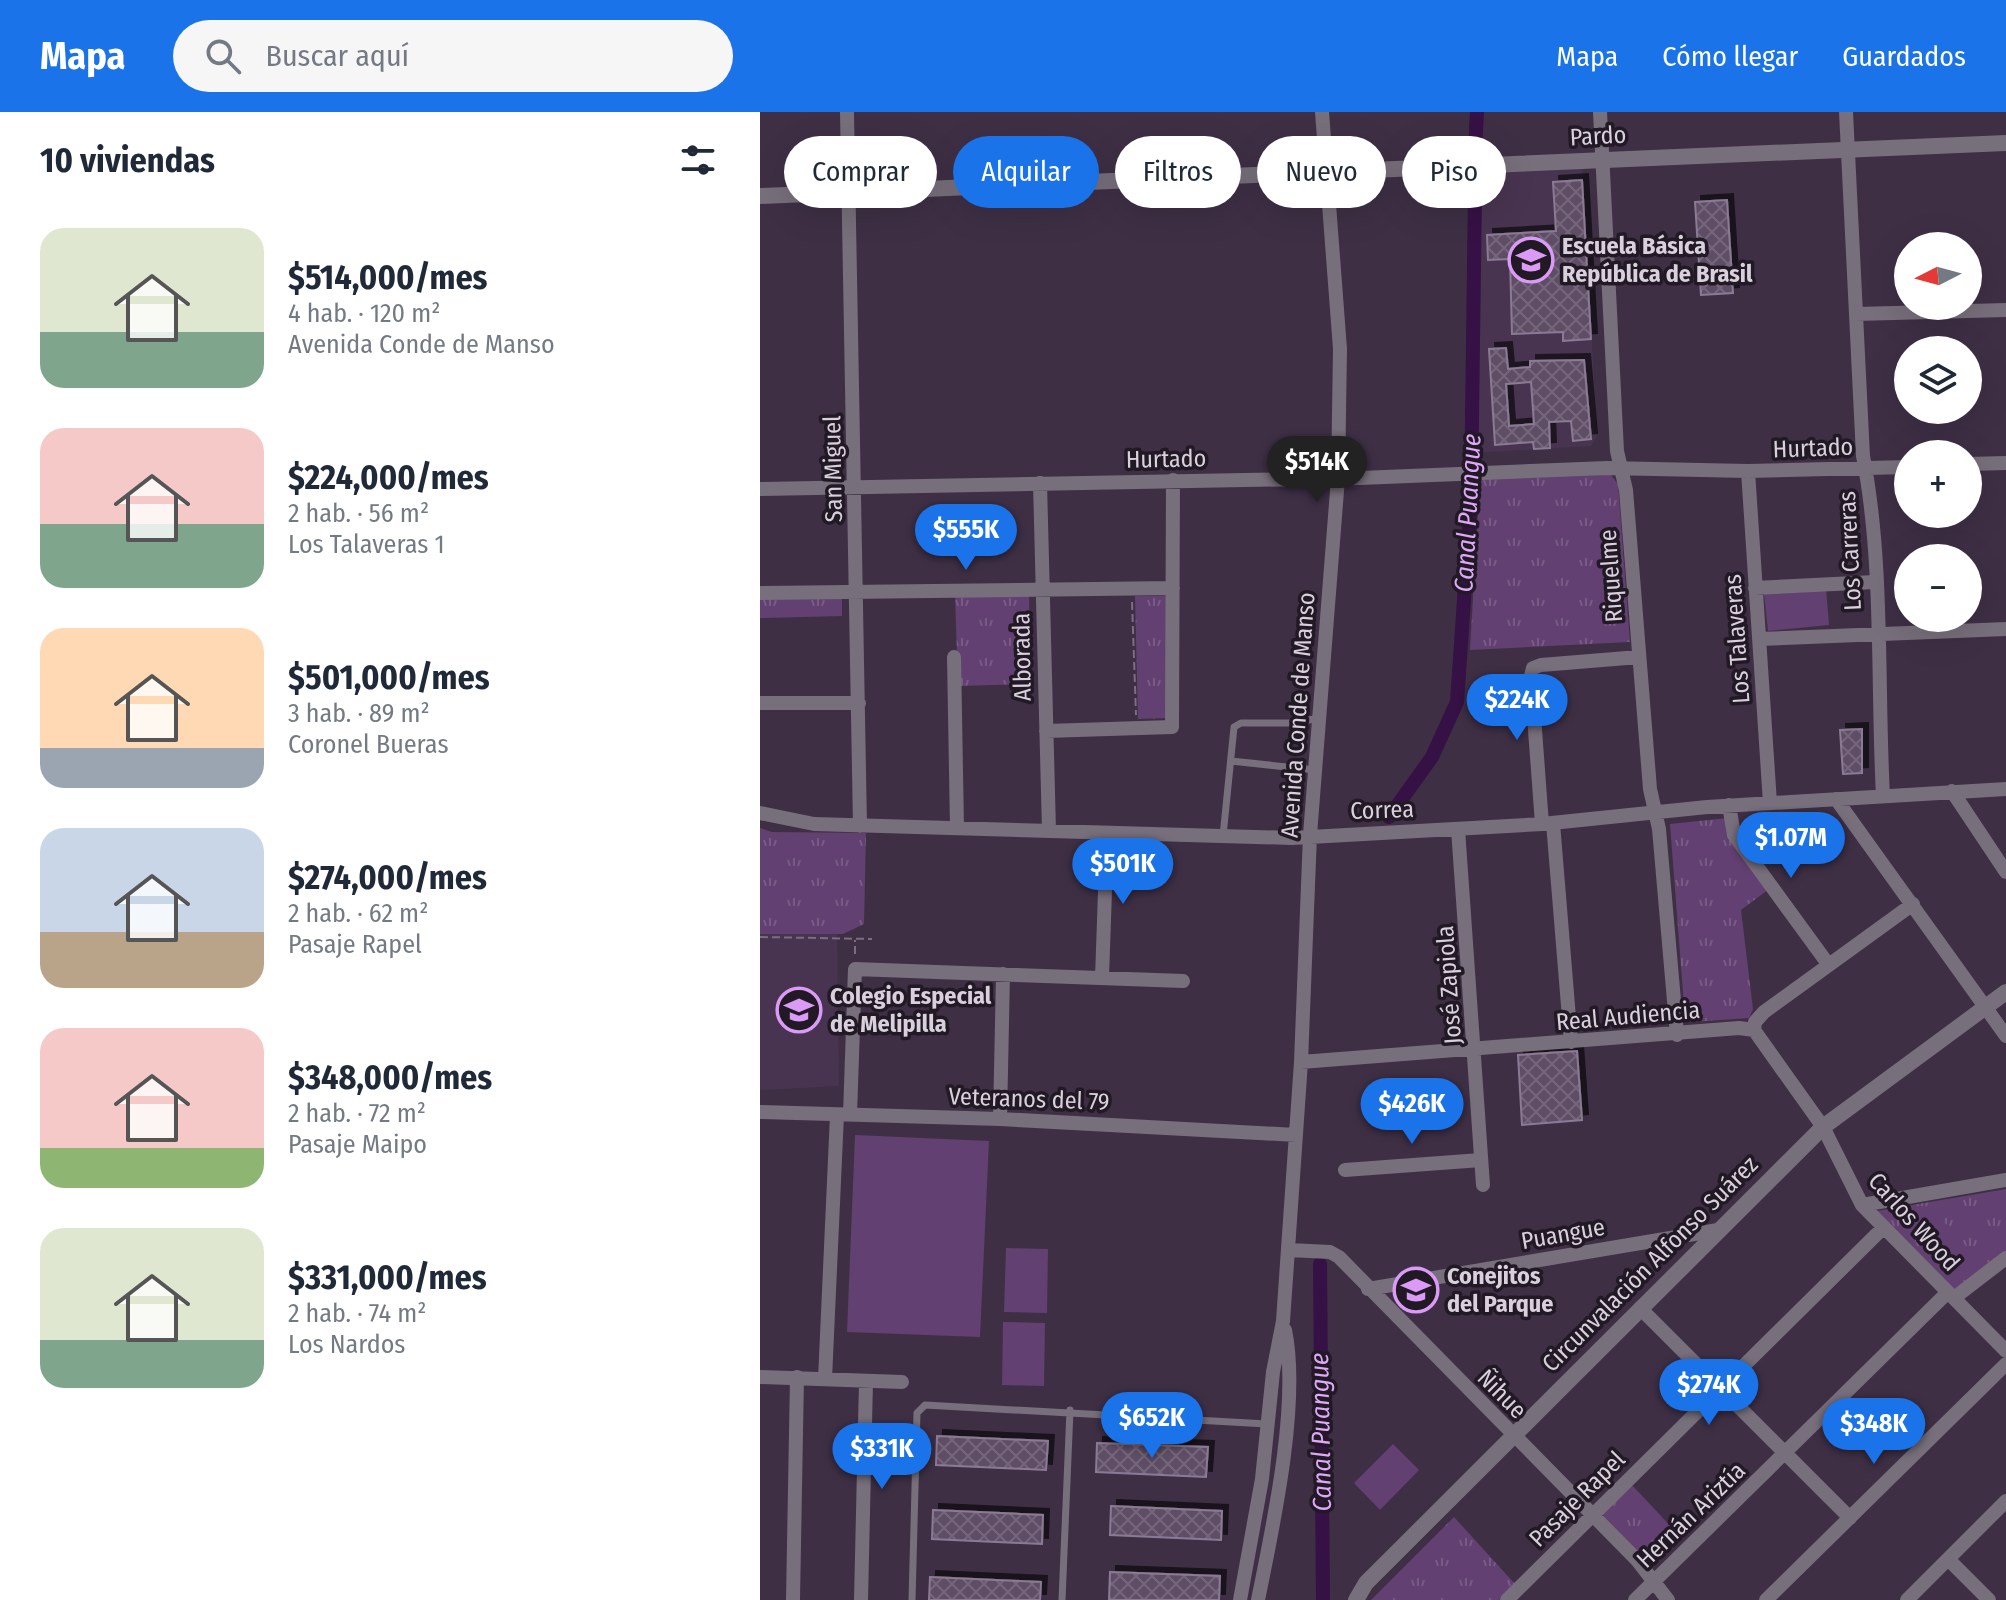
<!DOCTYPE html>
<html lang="es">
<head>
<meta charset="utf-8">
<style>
  :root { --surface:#fff; --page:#f6f6f7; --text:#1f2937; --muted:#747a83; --accent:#1a73e8 }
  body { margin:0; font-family:"Fira Sans Condensed",sans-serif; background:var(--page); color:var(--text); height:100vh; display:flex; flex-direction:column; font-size:30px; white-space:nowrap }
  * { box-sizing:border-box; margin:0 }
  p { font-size:26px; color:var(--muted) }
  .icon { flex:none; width:44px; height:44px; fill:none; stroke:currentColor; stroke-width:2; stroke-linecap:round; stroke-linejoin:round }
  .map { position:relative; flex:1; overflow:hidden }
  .drawer { display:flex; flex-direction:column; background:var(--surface); width:760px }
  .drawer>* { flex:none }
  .guide { position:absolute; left:24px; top:24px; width:760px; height:72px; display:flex; gap:16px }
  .needle { width:52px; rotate:264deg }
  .controls { position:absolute; left:1134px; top:120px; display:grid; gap:16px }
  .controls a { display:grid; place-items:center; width:88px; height:88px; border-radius:50%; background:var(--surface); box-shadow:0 8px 32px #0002; font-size:40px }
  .price { position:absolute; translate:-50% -68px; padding:0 18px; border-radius:28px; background:var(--accent); color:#fff; font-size:26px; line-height:52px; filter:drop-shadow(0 2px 4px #0008) }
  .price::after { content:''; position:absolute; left:50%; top:48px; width:24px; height:18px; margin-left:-12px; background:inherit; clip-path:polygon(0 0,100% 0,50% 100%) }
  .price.selected { background:#222; color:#fff }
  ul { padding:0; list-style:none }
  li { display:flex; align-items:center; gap:24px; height:200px; padding:0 40px }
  li span { display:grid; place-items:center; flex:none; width:224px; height:160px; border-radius:24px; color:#555 }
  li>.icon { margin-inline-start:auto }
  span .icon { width:96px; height:96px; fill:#fffc; stroke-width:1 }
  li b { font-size:34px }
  h2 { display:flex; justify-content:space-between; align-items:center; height:96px; padding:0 40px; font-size:34px }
  .pill { padding:0 28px; border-radius:36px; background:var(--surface); box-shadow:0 8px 32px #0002; font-size:28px; line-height:72px }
  .pill.selected { background:var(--accent); color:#fff }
  header { display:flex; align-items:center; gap:48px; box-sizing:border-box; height:112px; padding:0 40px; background:var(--accent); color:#fff }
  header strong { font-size:38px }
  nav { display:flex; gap:44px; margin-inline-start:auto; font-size:28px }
  .search { width:560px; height:72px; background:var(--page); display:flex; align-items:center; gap:20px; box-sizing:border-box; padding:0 28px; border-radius:44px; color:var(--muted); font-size:30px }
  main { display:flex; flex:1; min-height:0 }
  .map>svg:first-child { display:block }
</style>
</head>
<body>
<header>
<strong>Mapa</strong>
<div class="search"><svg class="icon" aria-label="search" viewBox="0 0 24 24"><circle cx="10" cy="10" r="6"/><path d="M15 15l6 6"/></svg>Buscar aquí</div>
<nav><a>Mapa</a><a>Cómo llegar</a><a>Guardados</a></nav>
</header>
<main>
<section class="drawer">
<h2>10 viviendas<svg class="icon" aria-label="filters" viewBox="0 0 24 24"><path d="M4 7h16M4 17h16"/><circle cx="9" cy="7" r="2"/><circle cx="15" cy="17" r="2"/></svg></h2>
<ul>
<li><span style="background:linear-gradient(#dfe7d0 65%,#7fa58c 0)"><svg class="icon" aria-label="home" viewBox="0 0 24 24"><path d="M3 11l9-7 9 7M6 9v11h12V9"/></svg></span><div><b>$514,000/mes</b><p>4 hab. · 120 m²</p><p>Avenida Conde de Manso</p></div></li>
<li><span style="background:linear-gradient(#f6c9c9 60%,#7fa58c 0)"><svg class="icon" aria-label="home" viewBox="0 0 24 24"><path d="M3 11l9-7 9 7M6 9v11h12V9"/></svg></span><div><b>$224,000/mes</b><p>2 hab. · 56 m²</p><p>Los Talaveras 1</p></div></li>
<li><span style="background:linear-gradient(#ffd9b3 75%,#9aa5b1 0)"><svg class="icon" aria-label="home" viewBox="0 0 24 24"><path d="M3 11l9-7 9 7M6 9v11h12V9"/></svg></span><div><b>$501,000/mes</b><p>3 hab. · 89 m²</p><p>Coronel Bueras</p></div></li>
<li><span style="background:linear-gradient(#c9d6e8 65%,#b9a48a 0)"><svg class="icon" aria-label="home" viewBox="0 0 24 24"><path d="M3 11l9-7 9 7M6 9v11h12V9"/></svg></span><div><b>$274,000/mes</b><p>2 hab. · 62 m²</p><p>Pasaje Rapel</p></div></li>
<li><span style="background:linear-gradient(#f6c9c9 75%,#8fb573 0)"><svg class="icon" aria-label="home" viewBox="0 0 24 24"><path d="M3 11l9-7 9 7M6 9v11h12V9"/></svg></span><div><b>$348,000/mes</b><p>2 hab. · 72 m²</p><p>Pasaje Maipo</p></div></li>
<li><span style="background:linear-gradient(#dfe7d0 70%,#7fa58c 0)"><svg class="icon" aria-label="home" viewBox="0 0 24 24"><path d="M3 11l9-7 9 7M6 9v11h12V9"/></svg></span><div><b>$331,000/mes</b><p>2 hab. · 74 m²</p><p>Los Nardos</p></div></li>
</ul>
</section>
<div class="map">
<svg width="1246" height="1488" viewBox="0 0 1246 1488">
  <defs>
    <pattern id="grass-tufts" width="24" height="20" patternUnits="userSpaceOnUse" patternTransform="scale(2)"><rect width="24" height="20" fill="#624071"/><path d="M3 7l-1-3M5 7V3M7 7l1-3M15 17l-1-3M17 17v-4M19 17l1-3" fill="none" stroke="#785b85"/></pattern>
    <pattern id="building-cross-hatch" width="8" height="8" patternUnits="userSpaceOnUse" patternTransform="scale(2)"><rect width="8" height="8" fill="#5e4e65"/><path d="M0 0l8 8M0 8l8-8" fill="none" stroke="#74667b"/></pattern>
    <filter id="shadow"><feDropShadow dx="6" dy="-6" stdDeviation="0" flood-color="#0009"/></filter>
  </defs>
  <rect width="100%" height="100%" fill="#3e2f45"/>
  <!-- built -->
  <path fill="#483450" d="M822,54L837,323L831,334L713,341L716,61Z
    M0,822H77L79,974L0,978Z"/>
  <!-- grass -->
  <path fill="url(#grass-tufts)" d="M850,362L858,372L870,530L710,538L720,366Z
    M269,481L271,572L198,574L195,482Z
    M375,484H406L408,606L378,607Z
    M82,486V504L0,506V487Z
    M968,706L1009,777L981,798L993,897L989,906L931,910L925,906L910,712Z
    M0,716L12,720L106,721L104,812L83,822H0Z
    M1246,1077V1142L1194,1180L1117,1099Z
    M870,1371L917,1421L887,1449L840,1400Z
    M694,1405L755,1472L739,1488H611Z"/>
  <!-- pitch -->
  <path fill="#624071" d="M1066,476L1069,513L1008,519L1004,482Z
    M95,1023L229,1029L220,1225L87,1220Z
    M1175,1100L1215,1144L1191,1166L1152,1122Z
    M246,1136L288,1137L287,1201L244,1200Z
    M243,1210L285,1211L284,1274L242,1273Z
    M633,1332L659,1358L620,1398L594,1371Z"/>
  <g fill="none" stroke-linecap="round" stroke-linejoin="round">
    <!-- canal -->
    <path stroke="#361145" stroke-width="14" d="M715,35L717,0
      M629,705L672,645L697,590L711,385L715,77
      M560,1152L563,1488"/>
  </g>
  <!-- building -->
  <path fill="url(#building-cross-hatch)" stroke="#8b7a94" stroke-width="2" fill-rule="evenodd" filter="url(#shadow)" d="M822,68L831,227L803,229V220L752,222L750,147L728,148L727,123L796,119L793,70Z
    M967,88L973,181L941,183L935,90Z
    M746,236L748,257L770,255V249L824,248L831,327L813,329L811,309L789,310L790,336L774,337L773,330L735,333L729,237ZM771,270L774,312L749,314L746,272Z
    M1102,617V661L1083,662L1080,618Z
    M817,939L822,1008L762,1013L758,943Z
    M177,1324L288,1329L286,1358L176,1353Z
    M337,1331L448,1335L446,1365L336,1360Z
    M351,1394L462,1399L461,1428L350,1423Z
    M173,1398L283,1403L282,1432L172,1427Z
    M350,1460L460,1464L459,1488H349Z
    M170,1465L281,1470L280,1488H169Z"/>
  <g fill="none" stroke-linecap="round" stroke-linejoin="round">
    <!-- path -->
    <path stroke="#7b6e80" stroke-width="2" stroke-dasharray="8 4" stroke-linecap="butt" d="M372,490L376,603
      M0,825L112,827
      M95,842V828"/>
    <!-- service -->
    <path stroke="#776f7b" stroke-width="7" d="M471,649L555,658
      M463,724L474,615L481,611H534L559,606
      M152,1488L157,1301L165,1293L507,1312
      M302,1488L310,1298"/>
    <!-- minor -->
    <path stroke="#776f7b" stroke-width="14" d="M87,0L100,714
      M840,0L857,339L866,378L890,677L899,717L917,923
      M1086,0L1103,344C1124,451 1117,574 1123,684
      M1096,202L1246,198
      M1208,352L1246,351
      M988,359L1010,691
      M280,371L289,719
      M0,377L600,366L847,356L988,359L1148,355
      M995,476L1115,470
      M0,481L413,476
      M999,527L1246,517
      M194,545L197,716
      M0,591H99
      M286,619L412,615L413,368
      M1192,679L1246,760
      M1076,687L1246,924
      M969,693L974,723L1068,852
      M0,701L54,712L532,726L782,712L947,695L1246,677
      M793,711L811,930
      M782,712L771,564L773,556L781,553L879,545
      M698,717L723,1073
      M342,866L347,721
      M994,918L1063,1015L1102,1093L1246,1239
      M994,918L995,910L1004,900L1153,792
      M541,950L979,916L994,918
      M0,1000L240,1007L536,1023
      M90,1003L95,857L423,869
      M240,1007L243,862
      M585,1058L721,1048
      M1102,1093L1246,1068
      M529,1138L570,1140L579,1145L877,1448L908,1488
      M608,1177L958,1118
      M1194,1186L1246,1146
      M880,1196L1090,1406
      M0,1265L142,1270
      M65,1267L77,1003
      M1188,1447L1229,1488
      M33,1488L37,1265
      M101,1488L106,1269
      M480,1488L502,1367L513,1260L523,1209L541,950L550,723L578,366L580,237L562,0
      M498,1488C513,1414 540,1291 525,1218
      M747,1488L1124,1115
      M875,1488L1188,1180
      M1006,1488L1246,1252
      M1147,1488L1246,1389"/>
    <!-- tertiary -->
    <path stroke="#776f7b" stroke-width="16" d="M0,84L1246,31
      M596,1488L606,1471L1063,1015L1246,880"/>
  </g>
  <!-- icons -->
  <defs>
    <g id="school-ring" transform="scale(2.3)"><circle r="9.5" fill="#211a25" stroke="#da9af6" stroke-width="1.5"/><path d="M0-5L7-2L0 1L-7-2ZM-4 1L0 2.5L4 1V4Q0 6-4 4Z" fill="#da9af6"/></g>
  </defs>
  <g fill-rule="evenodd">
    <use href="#school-ring" x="771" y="148"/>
    <use href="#school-ring" x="39" y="898"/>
    <use href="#school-ring" x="656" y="1178"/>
  </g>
  <g text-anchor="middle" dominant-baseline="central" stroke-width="7" stroke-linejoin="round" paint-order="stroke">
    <!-- street labels -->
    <g font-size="24" fill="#d9cfdd" stroke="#211a25">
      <text transform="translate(838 24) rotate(-3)">Pardo</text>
      <text transform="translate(1053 336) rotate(-2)">Hurtado</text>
      <text transform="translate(406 347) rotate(-1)">Hurtado</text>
      <text transform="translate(73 357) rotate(-91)">San Miguel</text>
      <text transform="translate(1090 439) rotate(-93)">Los Carreras</text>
      <text transform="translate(851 464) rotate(-94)">Riquelme</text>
      <text transform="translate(977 527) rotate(-94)">Los Talaveras</text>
      <text transform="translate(262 545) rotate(-91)">Alborada</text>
      <text transform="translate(538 603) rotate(-86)">Avenida Conde de Manso</text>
      <text transform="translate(622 698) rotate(-2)">Correa</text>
      <text transform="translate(689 873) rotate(-94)">José Zapiola</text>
      <text transform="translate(868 904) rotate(-5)">Real Audiencia</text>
      <text transform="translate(269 987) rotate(2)">Veteranos del 79</text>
      <text transform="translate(1154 1110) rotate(48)">Carlos Wood</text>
      <text transform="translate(803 1122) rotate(-10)">Puangue</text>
      <text transform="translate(890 1152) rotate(-45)">Circunvalación Alfonso Suárez</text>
      <text transform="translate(742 1282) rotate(45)">Ñihue</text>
      <text transform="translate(817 1387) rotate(-45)">Pasaje Rapel</text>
      <text transform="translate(931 1403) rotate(-44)">Hernán Ariztía</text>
    </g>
    <!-- poi labels -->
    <g font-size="24" font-weight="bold" fill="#d9cfdd" stroke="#211a25" text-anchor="start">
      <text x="802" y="134">Escuela Básica<tspan x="802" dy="28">República de Brasil</tspan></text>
      <text x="70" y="884">Colegio Especial<tspan x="70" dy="28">de Melipilla</tspan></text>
      <text x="687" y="1164">Conejitos<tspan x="687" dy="28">del Parque</tspan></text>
    </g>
    <!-- water labels -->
    <g font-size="26" font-style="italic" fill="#dfa7f9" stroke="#211a25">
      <text transform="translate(708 401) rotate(-87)">Canal Puangue</text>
      <text transform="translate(561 1320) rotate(-91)">Canal Puangue</text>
    </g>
  </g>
</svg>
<div class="controls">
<a><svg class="needle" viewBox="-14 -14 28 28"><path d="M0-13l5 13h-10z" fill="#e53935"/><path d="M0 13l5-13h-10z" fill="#747a83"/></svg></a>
<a><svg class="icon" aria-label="layers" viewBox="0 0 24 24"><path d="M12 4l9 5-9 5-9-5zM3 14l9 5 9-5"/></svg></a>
<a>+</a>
<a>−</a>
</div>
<b class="price selected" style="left:557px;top:392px">$514K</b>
<b class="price" style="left:206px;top:460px">$555K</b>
<b class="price" style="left:757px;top:630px">$224K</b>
<b class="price" style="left:1031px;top:768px">$1.07M</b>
<b class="price" style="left:363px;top:794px">$501K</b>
<b class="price" style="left:652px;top:1034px">$426K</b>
<b class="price" style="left:949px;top:1315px">$274K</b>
<b class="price" style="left:392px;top:1348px">$652K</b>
<b class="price" style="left:1114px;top:1354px">$348K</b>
<b class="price" style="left:122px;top:1379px">$331K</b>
<div class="guide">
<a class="pill">Comprar</a>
<a class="pill selected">Alquilar</a>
<a class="pill">Filtros</a>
<a class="pill">Nuevo</a>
<a class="pill">Piso</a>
</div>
</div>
</main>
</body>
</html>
